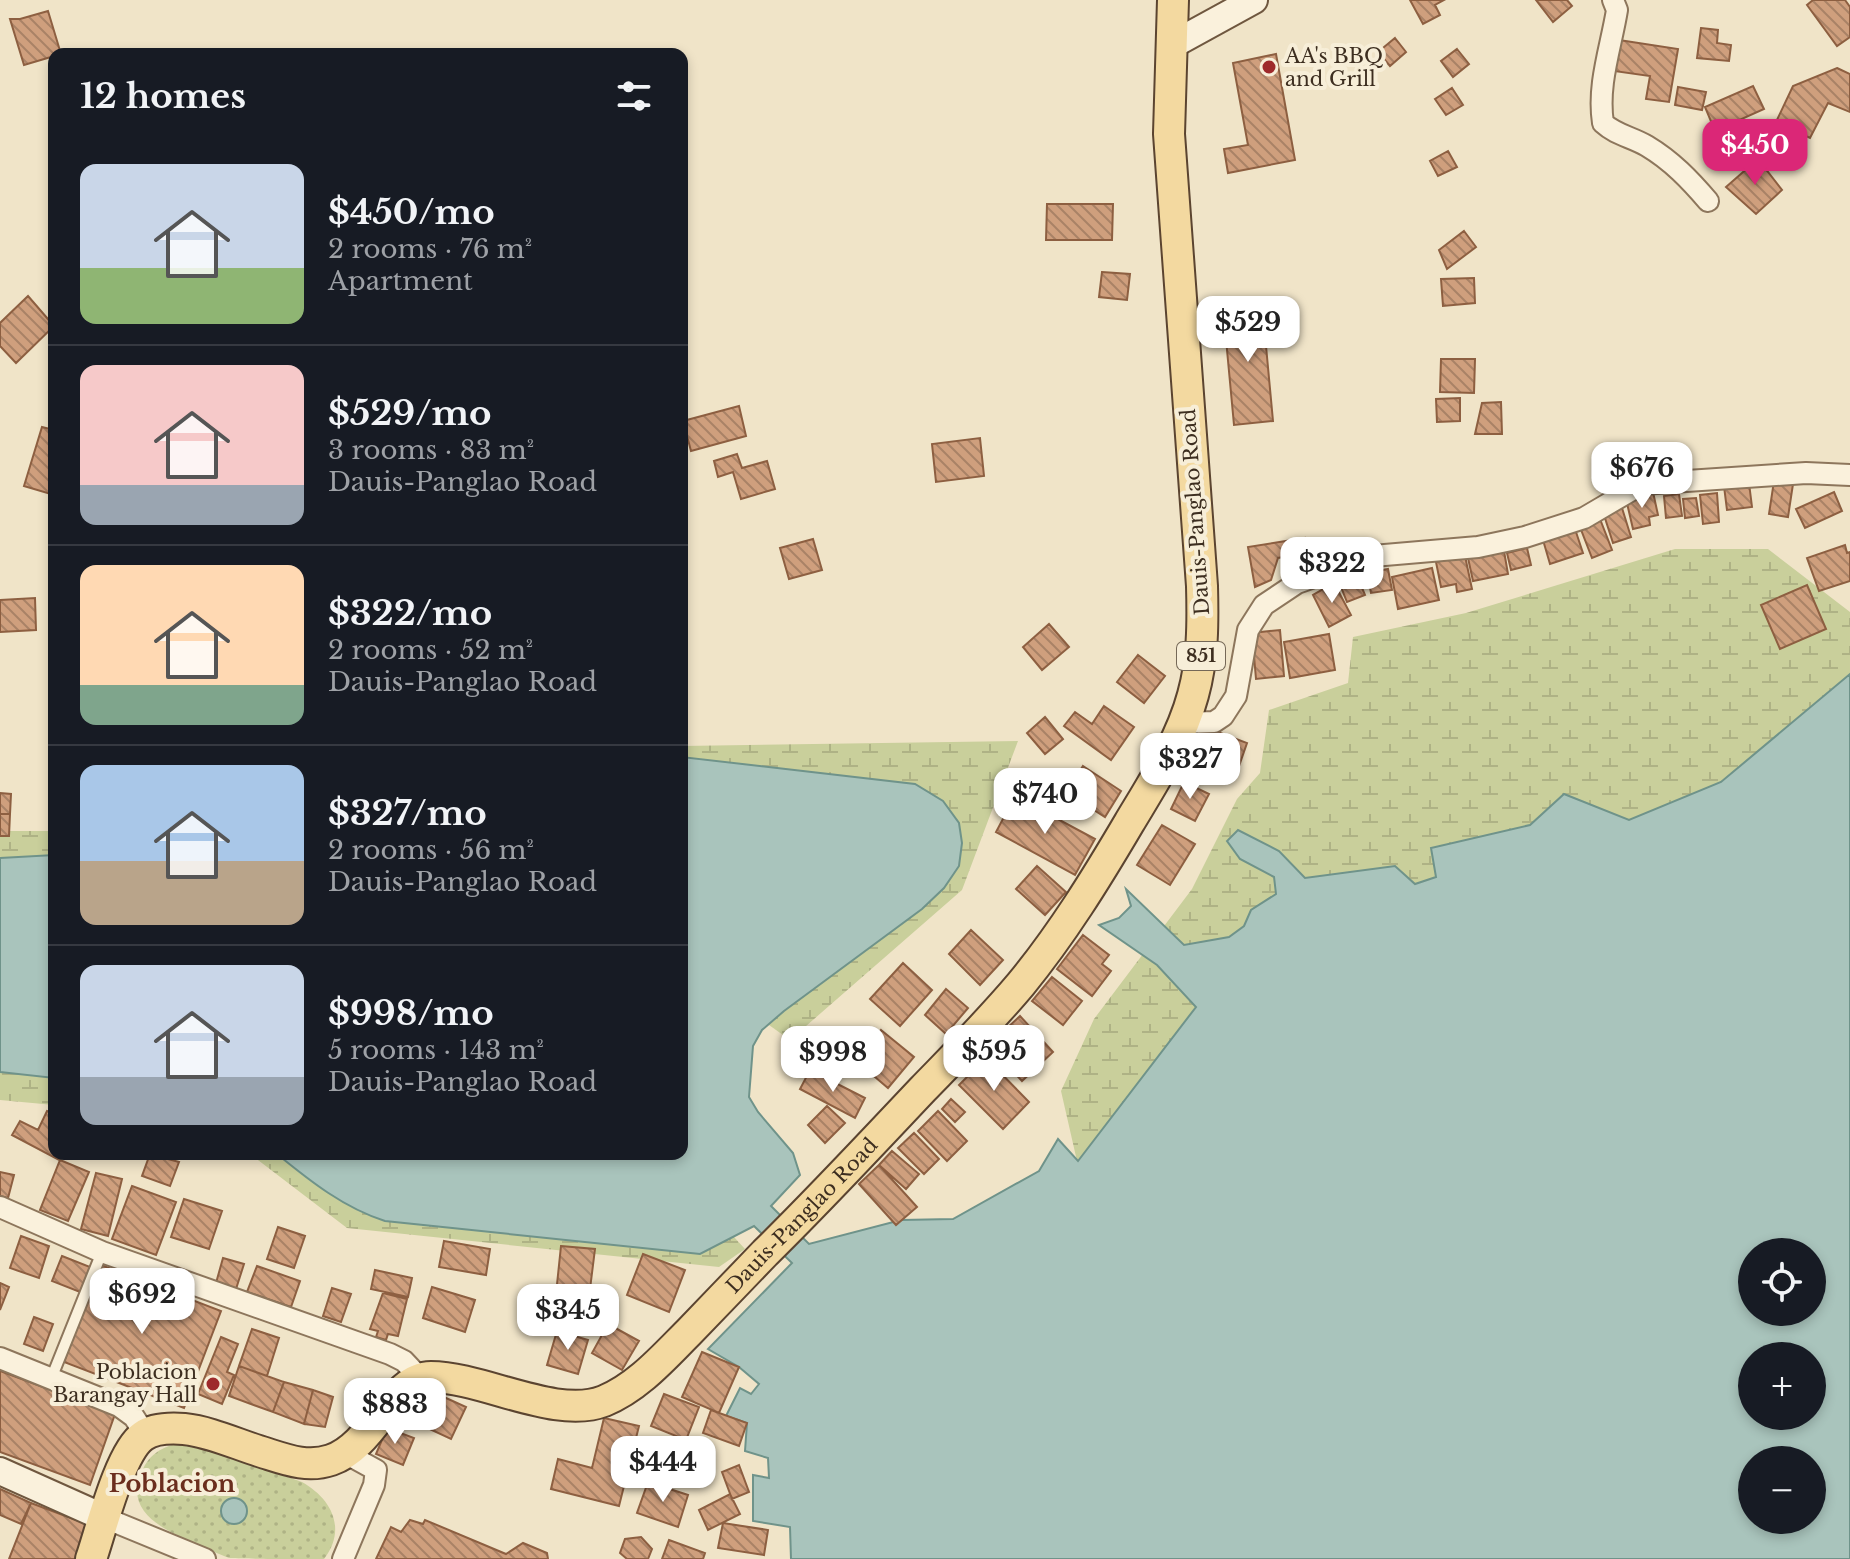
<!DOCTYPE html>
<html lang="en">
<head>
<meta charset="utf-8">
<style>
  :root { --surface:#171b24; --page:#242831; --text:#f1f3f6; --muted:#9ea1a6; --line:#363941; --accent:#db2777 }
  body { margin:0; font-family:"Libre Baskerville",serif; background:var(--page); color:var(--text); height:100vh; display:flex; flex-direction:column; font-size:30px; white-space:nowrap }
  * { box-sizing:border-box; margin:0 }
  p { font-size:26px; color:var(--muted) }
  .icon { flex:none; width:44px; height:44px; fill:none; stroke:currentColor; stroke-width:2; stroke-linecap:round; stroke-linejoin:round }
  .map { position:relative; flex:1; overflow:hidden }
  .details { position:absolute; left:48px; top:48px; width:640px; height:1112px; display:flex; flex-direction:column; background:var(--surface); border-radius:16px; box-shadow:0 4px 12px #0003 }
  .details>* { flex:none }
  .controls { position:absolute; left:1738px; top:1238px; display:grid; gap:16px }
  .controls a { display:grid; place-items:center; width:88px; height:88px; border-radius:50%; background:var(--surface); box-shadow:0 4px 12px #0003; font-size:40px }
  .price { position:absolute; translate:-50% -68px; padding:0 18px; border-radius:16px; background:#fff; color:#222; font-size:26px; line-height:52px; filter:drop-shadow(0 2px 4px #0008) }
  .price::after { content:''; position:absolute; left:50%; top:48px; width:24px; height:18px; margin-left:-12px; background:inherit; clip-path:polygon(0 0,100% 0,50% 100%) }
  .price.current { background:var(--accent); color:#fff }
  ul { padding:0; list-style:none }
  li { display:flex; align-items:center; gap:24px; height:200px; padding:0 32px }
  li+li { border-top:2px solid var(--line) }
  li span { display:grid; place-items:center; flex:none; width:224px; height:160px; border-radius:16px; color:#555 }
  li>.icon { margin-inline-start:auto }
  span .icon { width:96px; height:96px; fill:#fffc; stroke-width:1 }
  li b { font-size:34px }
  h2 { display:flex; justify-content:space-between; align-items:center; height:96px; padding:0 32px; font-size:34px }
  .map>svg:first-child { display:block }
</style>
</head>
<body>
<div class="map">
<svg width="1850" height="1559" viewBox="0 0 1850 1559">
  <defs>
    <pattern id="wetland-marsh" width="20" height="14" patternUnits="userSpaceOnUse" patternTransform="scale(2)"><rect width="20" height="14" fill="#c9cf9b"/><path d="M1 5h8M5 5V1M11 12h8M15 12V8" fill="none" stroke="#aeb285"/></pattern>
    <pattern id="park-dots" width="8" height="8" patternUnits="userSpaceOnUse" patternTransform="scale(2)"><rect width="8" height="8" fill="#c9cf9b"/><path d="M2 2h.1M6 6h.1" fill="none" stroke="#aeb285" stroke-width="1.8" stroke-linecap="round"/></pattern>
    <pattern id="building-back-hatch" width="6" height="6" patternUnits="userSpaceOnUse" patternTransform="scale(2)"><rect width="6" height="6" fill="#cf9f7d"/><path d="M-1 5l2 2M0 0l6 6M5-1l2 2" fill="none" stroke="#a98266"/></pattern>
  </defs>
  <rect width="100%" height="100%" fill="#f0e4c8"/>
  <!-- wetland -->
  <path fill="url(#wetland-marsh)" d="M1675,549H1768L1850,612V715L1077,1161L1061,1091L1094,1019L1192,889L1237,799L1260,773L1269,710L1348,683L1353,637L1466,613Z
    M1018,741L962,890L790,1040L682,963V746Z
    M0,831H54V1105L0,1100Z
    M250,1154H604L723,1225L745,1249L719,1267L347,1228Z"/>
  <!-- park -->
  <path fill="url(#park-dots)" d="M188,1442L302,1482C332,1499 347,1529 324,1559C301,1559 250,1559 230,1558C219,1555 207,1548 196,1544C165,1530 121,1512 143,1469C152,1450 169,1444 188,1442Z"/>
  <!-- water -->
  <path fill="#a9c4bc" stroke="#6f938a" stroke-width="2" fill-rule="evenodd" d="M1850,674V1559H791L790,1527L753,1521V1475L769,1478L768,1458L745,1451L747,1423L726,1416L740,1388L751,1394L759,1384L739,1367L708,1349L792,1263L754,1226L700,1254L385,1221C344,1208 310,1181 277,1154H682V757L915,784L943,801L959,823L962,843L959,866L944,888L922,909L784,1011L762,1030L753,1046L749,1097L758,1112L793,1153L800,1175L771,1206L809,1244L901,1220L953,1219L1039,1171L1058,1139L1078,1161L1196,1007L1157,965L1099,925L1119,918L1131,906L1126,889L1184,945L1229,937L1244,926L1251,910L1276,894L1274,877L1240,859L1227,841L1238,830L1279,851L1305,878L1395,866L1415,884L1436,877L1431,848L1530,825L1564,794L1629,820L1721,782ZM1752,1252H1812V1312H1752ZM1752,1356H1812V1416H1752ZM1752,1460H1812V1520H1752Z
    M54,855V1078L0,1072V858Z
    M221 1511a13 13 0 1 1 26 0a13 13 0 1 1-26 0Z"/>
  <!-- building -->
  <path fill="url(#building-back-hatch)" stroke="#8d5f41" stroke-width="2" d="M1410,0H1444L1435,5L1440,15L1423,24Z
    M1536,0H1567L1572,6L1553,22Z
    M1813,0H1845L1850,7V37L1837,46L1807,5Z
    M48,11L61,54L24,65L10,19H20Z
    M1701,28L1718,30L1717,43L1731,45L1729,61L1697,58Z
    M1395,38L1406,52L1390,66L1378,52Z
    M1619,40L1678,49L1669,102L1646,99L1650,76L1614,71Z
    M1457,49L1469,64L1453,77L1441,61Z
    M1276,54L1295,160L1228,173L1224,149L1248,145L1233,63Z
    M1837,68L1850,74V112L1828,103L1810,138L1776,122L1793,86Z
    M1753,86L1764,109L1715,131L1705,107Z
    M1678,87L1706,92L1702,110L1675,105Z
    M1452,88L1463,105L1446,115L1435,99Z
    M1739,121L1755,142L1736,157L1715,131Z
    M1448,151L1457,167L1438,176L1430,161Z
    M1758,159L1782,190L1756,214L1726,187Z
    M1047,204H1113L1112,240H1046Z
    M1464,231L1476,247L1447,269L1439,250Z
    M1102,272L1130,274L1127,300L1099,297Z
    M1474,278L1475,303L1443,306L1441,279Z
    M28,296L54,326L16,363L0,346V323Z
    M1262,303L1273,421L1234,425L1223,307Z
    M1441,359H1475L1474,393L1440,392Z
    M1460,398V421L1437,422L1436,399Z
    M1501,402L1502,434H1475L1482,403Z
    M739,406L746,436L691,451L683,421Z
    M42,427L54,430V495L24,486Z
    M980,438L984,476L936,482L932,444Z
    M737,454L742,468L767,461L775,489L741,499L733,472L718,477L714,461Z
    M1774,481L1793,484L1788,517L1769,514Z
    M1749,483L1752,507L1727,510L1724,486Z
    M1653,492L1658,515L1649,517L1650,525L1633,529L1626,499Z
    M1834,492L1842,511L1805,528L1796,509Z
    M1717,493L1719,522L1703,524L1700,495Z
    M1679,494L1682,516L1666,518L1664,496Z
    M1696,498L1699,516L1685,518L1683,499Z
    M1622,508L1631,537L1613,543L1604,515Z
    M1600,519L1612,550L1592,558L1580,527Z
    M1575,529L1583,553L1550,564L1543,540Z
    M1305,538L1308,553L1278,558L1271,580L1255,587L1248,547Z
    M813,539L822,570L789,579L780,548Z
    M1845,545L1847,553L1850,552V581L1819,591L1807,558Z
    M1527,548L1531,565L1511,570L1507,553Z
    M1504,551L1508,574L1473,581L1468,558Z
    M1465,556L1472,589L1457,592L1456,584L1441,587L1436,562Z
    M1432,568L1439,600L1398,609L1392,577Z
    M1388,569L1392,590L1371,593L1367,573Z
    M1357,576L1365,595L1347,602L1339,582Z
    M1334,583L1351,615L1329,627L1313,595Z
    M1807,585L1826,629L1780,649L1761,605Z
    M35,598L36,630L0,632V600Z
    M1049,624L1069,647L1042,670L1023,647Z
    M1280,630L1284,676L1256,679L1252,633Z
    M1329,634L1335,670L1290,678L1284,642Z
    M1138,655L1165,676L1144,703L1117,682Z
    M1104,706L1134,727L1111,760L1064,726L1075,712L1092,724Z
    M1045,717L1063,739L1045,754L1027,733Z
    M1215,731L1247,743L1238,769L1205,757Z
    M1083,766L1121,791L1105,817L1066,792Z
    M1184,782L1209,794L1195,821L1171,809Z
    M0,793L11,794L10,814H0Z
    M1015,796L1095,839L1075,875L996,832Z
    M0,814H10L9,836H0Z
    M1162,825L1195,844L1170,885L1137,865Z
    M1037,866L1066,892L1045,915L1016,889Z
    M971,930L1003,960L980,985L949,954Z
    M1083,935L1109,955L1102,964L1111,971L1092,996L1057,969Z
    M903,963L932,990L900,1026L870,999Z
    M1052,977L1082,1001L1063,1025L1032,1001Z
    M946,989L968,1008L946,1034L925,1015Z
    M1020,1016L1053,1052L1022,1081L989,1045Z
    M881,1030L914,1057L888,1088L855,1060Z
    M986,1058L1029,1102L1003,1129L959,1085Z
    M810,1070L865,1098L855,1118L800,1089Z
    M951,1099L965,1112L955,1122L942,1109Z
    M827,1106L845,1123L825,1143L808,1125Z
    M47,1111L54,1114V1154H62L59,1160L12,1135L20,1121L38,1130Z
    M938,1111L967,1141L947,1161L918,1131Z
    M914,1133L939,1159L924,1174L898,1148Z
    M892,1151L919,1174L906,1189L879,1165Z
    M150,1154L179,1162L170,1186L142,1176Z
    M60,1160L89,1172L68,1221L40,1210Z
    M879,1165L917,1207L896,1225L859,1184Z
    M0,1172L14,1175L8,1198L0,1196Z
    M96,1173L122,1179L108,1236L81,1229Z
    M132,1186L176,1202L156,1255L112,1239Z
    M184,1199L222,1211L209,1249L171,1237Z
    M278,1227L305,1236L294,1268L267,1259Z
    M21,1236L49,1246L39,1278L10,1268Z
    M444,1241L490,1249L486,1275L439,1267Z
    M561,1246L595,1249L589,1297L556,1294Z
    M643,1254L685,1270L669,1312L627,1295Z
    M62,1256L90,1267L80,1292L52,1281Z
    M223,1258L244,1264L236,1289L216,1283Z
    M101,1265L221,1311L184,1408L64,1362Z
    M257,1266L300,1281L291,1307L247,1292Z
    M375,1270L412,1278L408,1297L371,1289Z
    M0,1283L9,1287L0,1310Z
    M432,1287L475,1300L465,1332L423,1318Z
    M332,1288L351,1294L341,1322L323,1316Z
    M383,1293L407,1299L398,1336L388,1334L386,1340L376,1337L378,1331L370,1329Z
    M34,1317L53,1324L43,1351L24,1344Z
    M608,1324L639,1341L622,1370L592,1353Z
    M252,1329L279,1338L267,1376L239,1366Z
    M557,1331L588,1340L578,1374L547,1365Z
    M221,1337L238,1344L227,1372L234,1375L222,1404L198,1394Z
    M702,1352L739,1367L719,1413L682,1397Z
    M239,1366L284,1382L273,1412L229,1396Z
    M0,1371L115,1414L90,1485L0,1452Z
    M284,1382L313,1390L304,1424L273,1412Z
    M313,1390L333,1397L325,1427L304,1424Z
    M435,1393L466,1407L451,1439L406,1418L414,1401Z
    M664,1394L699,1407L686,1440L651,1426Z
    M711,1410L747,1423L739,1446L703,1433Z
    M604,1418L639,1426L619,1506L551,1489L558,1459L592,1468Z
    M387,1428L414,1438L403,1465L376,1454Z
    M648,1438L696,1453L688,1477L661,1469L658,1478L637,1471Z
    M739,1465L749,1492L732,1499L722,1472Z
    M648,1482L688,1495L678,1527L637,1513Z
    M0,1489L31,1503L21,1524L0,1515Z
    M730,1494L740,1514L708,1530L699,1510Z
    M31,1503L92,1526L80,1559H9Z
    M410,1520L423,1524L425,1520L506,1554L523,1543L547,1553L548,1559H376L391,1527L401,1532Z
    M723,1523L768,1530L764,1555L718,1548Z
    M641,1537L652,1549L648,1559H627L620,1553L625,1539Z
    M669,1540L705,1553L703,1559H662Z"/>
  <g fill="none" stroke-linecap="round" stroke-linejoin="round">
    <!-- lane casing -->
    <g stroke="#8d765c" stroke-width="14">
      <path id="lane" d="M51,1379L102,1252"/>
    </g>
    <!-- street casing -->
    <g stroke="#8d765c" stroke-width="24">
      <path id="street" d="M1613,0L1617,10C1611,47 1597,85 1603,123C1616,135 1632,137 1647,146C1672,161 1690,180 1708,201
        M1183,723L1214,722L1223,716L1236,696L1248,630L1264,605L1297,583L1373,556L1478,547L1525,537L1584,518L1642,484L1806,473L1850,475
        M0,1207L102,1252L390,1354L404,1361L420,1378
        M0,1358L119,1406L134,1417L145,1434
        M105,1518L205,1559
        M343,1559L374,1485L376,1470L345,1453"/>
    </g>
    <!-- secondary casing -->
    <g stroke="#6f573f" stroke-width="30">
      <path id="secondary" d="M1172,45L1254,0
        M0,1471L105,1518"/>
    </g>
    <!-- primary casing -->
    <g stroke="#5b4430" stroke-width="34">
      <g id="primary">
        <path id="s1" d="M91,1559C101,1530 120,1452 143,1436C154,1428 171,1428 184,1429C212,1432 238,1445 265,1453C287,1460 308,1468 331,1460C375,1445 392,1377 431,1377C483,1377 556,1420 604,1401C638,1387 664,1357 689,1332C714,1306 740,1279 765,1253C819,1200 871,1144 923,1089C956,1055 990,1021 1021,984C1062,934 1096,879 1129,823C1153,783 1181,740 1193,695C1203,659 1203,623 1202,586L1169,134L1173,0"/>
      </g>
    </g>
    <!-- lane -->
    <use href="#lane" stroke="#faf1dc" stroke-width="10"/>
    <!-- street -->
    <use href="#street" stroke="#faf1dc" stroke-width="20"/>
    <!-- secondary -->
    <use href="#secondary" stroke="#faf1dc" stroke-width="26"/>
    <!-- primary -->
    <use href="#primary" stroke="#f3d9a0" stroke-width="30"/>
  </g>
  <!-- markers -->
  <g fill="#9e2a2b" stroke="#f7eed8" stroke-width="3">
    <circle cx="1269" cy="67" r="8"/>
    <circle cx="213" cy="1384" r="8"/>
  </g>
  <g text-anchor="middle" dominant-baseline="central" stroke-width="8" stroke-linejoin="round" paint-order="stroke">
    <!-- shield labels -->
    <rect fill="#f7eed8" stroke="#756857" stroke-width="2" x="1177" y="642" width="48" height="28" rx="6"/>
    <g font-size="18" font-weight="bold" fill="#3d2e20">
      <text x="1201" y="656">851</text>
    </g>
    <!-- poi labels -->
    <g font-size="20" fill="#3d2e20" stroke="#f7eed8" text-anchor="start">
      <text x="1285" y="56">AA's BBQ<tspan x="1285" dy="23">and Grill</tspan></text>
      <text x="197" y="1372" text-anchor="end">Poblacion<tspan x="197" dy="23">Barangay Hall</tspan></text>
    </g>
    <!-- street labels -->
    <g font-size="20" fill="#3d2e20" stroke="#f7eed8">
      <text transform="translate(1195 512) rotate(-94)">Dauis-Panglao Road</text>
      <text stroke="none"><textPath href="#s1" startOffset="912">Dauis-Panglao Road</textPath></text>
    </g>
    <!-- quarter labels -->
    <g font-size="24" font-weight="bold" fill="#6b2e1e" stroke="#f7eed8">
      <text x="172" y="1483">Poblacion</text>
    </g>
  </g>
</svg>
<div class="controls">
<a><svg class="icon" aria-label="locate" viewBox="0 0 24 24"><circle cx="12" cy="12" r="6"/><path d="M12 2v4M12 18v4M2 12h4M18 12h4"/></svg></a>
<a>+</a>
<a>−</a>
</div>
<b class="price current" style="left:1755px;top:187px">$450</b>
<b class="price" style="left:1248px;top:364px">$529</b>
<b class="price" style="left:1642px;top:510px">$676</b>
<b class="price" style="left:1332px;top:605px">$322</b>
<b class="price" style="left:1190px;top:801px">$327</b>
<b class="price" style="left:1045px;top:836px">$740</b>
<b class="price" style="left:994px;top:1093px">$595</b>
<b class="price" style="left:833px;top:1094px">$998</b>
<b class="price" style="left:142px;top:1336px">$692</b>
<b class="price" style="left:568px;top:1352px">$345</b>
<b class="price" style="left:395px;top:1446px">$883</b>
<b class="price" style="left:663px;top:1504px">$444</b>
<section class="details">
<h2>12 homes<svg class="icon" aria-label="filters" viewBox="0 0 24 24"><path d="M4 7h16M4 17h16"/><circle cx="9" cy="7" r="2"/><circle cx="15" cy="17" r="2"/></svg></h2>
<ul>
<li><span style="background:linear-gradient(#c9d6e8 65%,#8fb573 0)"><svg class="icon" aria-label="home" viewBox="0 0 24 24"><path d="M3 11l9-7 9 7M6 9v11h12V9"/></svg></span><div><b>$450/mo</b><p>2 rooms · 76 m²</p><p>Apartment</p></div></li>
<li><span style="background:linear-gradient(#f6c9c9 75%,#9aa5b1 0)"><svg class="icon" aria-label="home" viewBox="0 0 24 24"><path d="M3 11l9-7 9 7M6 9v11h12V9"/></svg></span><div><b>$529/mo</b><p>3 rooms · 83 m²</p><p>Dauis-Panglao Road</p></div></li>
<li><span style="background:linear-gradient(#ffd9b3 75%,#7fa58c 0)"><svg class="icon" aria-label="home" viewBox="0 0 24 24"><path d="M3 11l9-7 9 7M6 9v11h12V9"/></svg></span><div><b>$322/mo</b><p>2 rooms · 52 m²</p><p>Dauis-Panglao Road</p></div></li>
<li><span style="background:linear-gradient(#a9c7e8 60%,#b9a48a 0)"><svg class="icon" aria-label="home" viewBox="0 0 24 24"><path d="M3 11l9-7 9 7M6 9v11h12V9"/></svg></span><div><b>$327/mo</b><p>2 rooms · 56 m²</p><p>Dauis-Panglao Road</p></div></li>
<li><span style="background:linear-gradient(#c9d6e8 70%,#9aa5b1 0)"><svg class="icon" aria-label="home" viewBox="0 0 24 24"><path d="M3 11l9-7 9 7M6 9v11h12V9"/></svg></span><div><b>$998/mo</b><p>5 rooms · 143 m²</p><p>Dauis-Panglao Road</p></div></li>
</ul>
</section>
</div>
</body>
</html>
